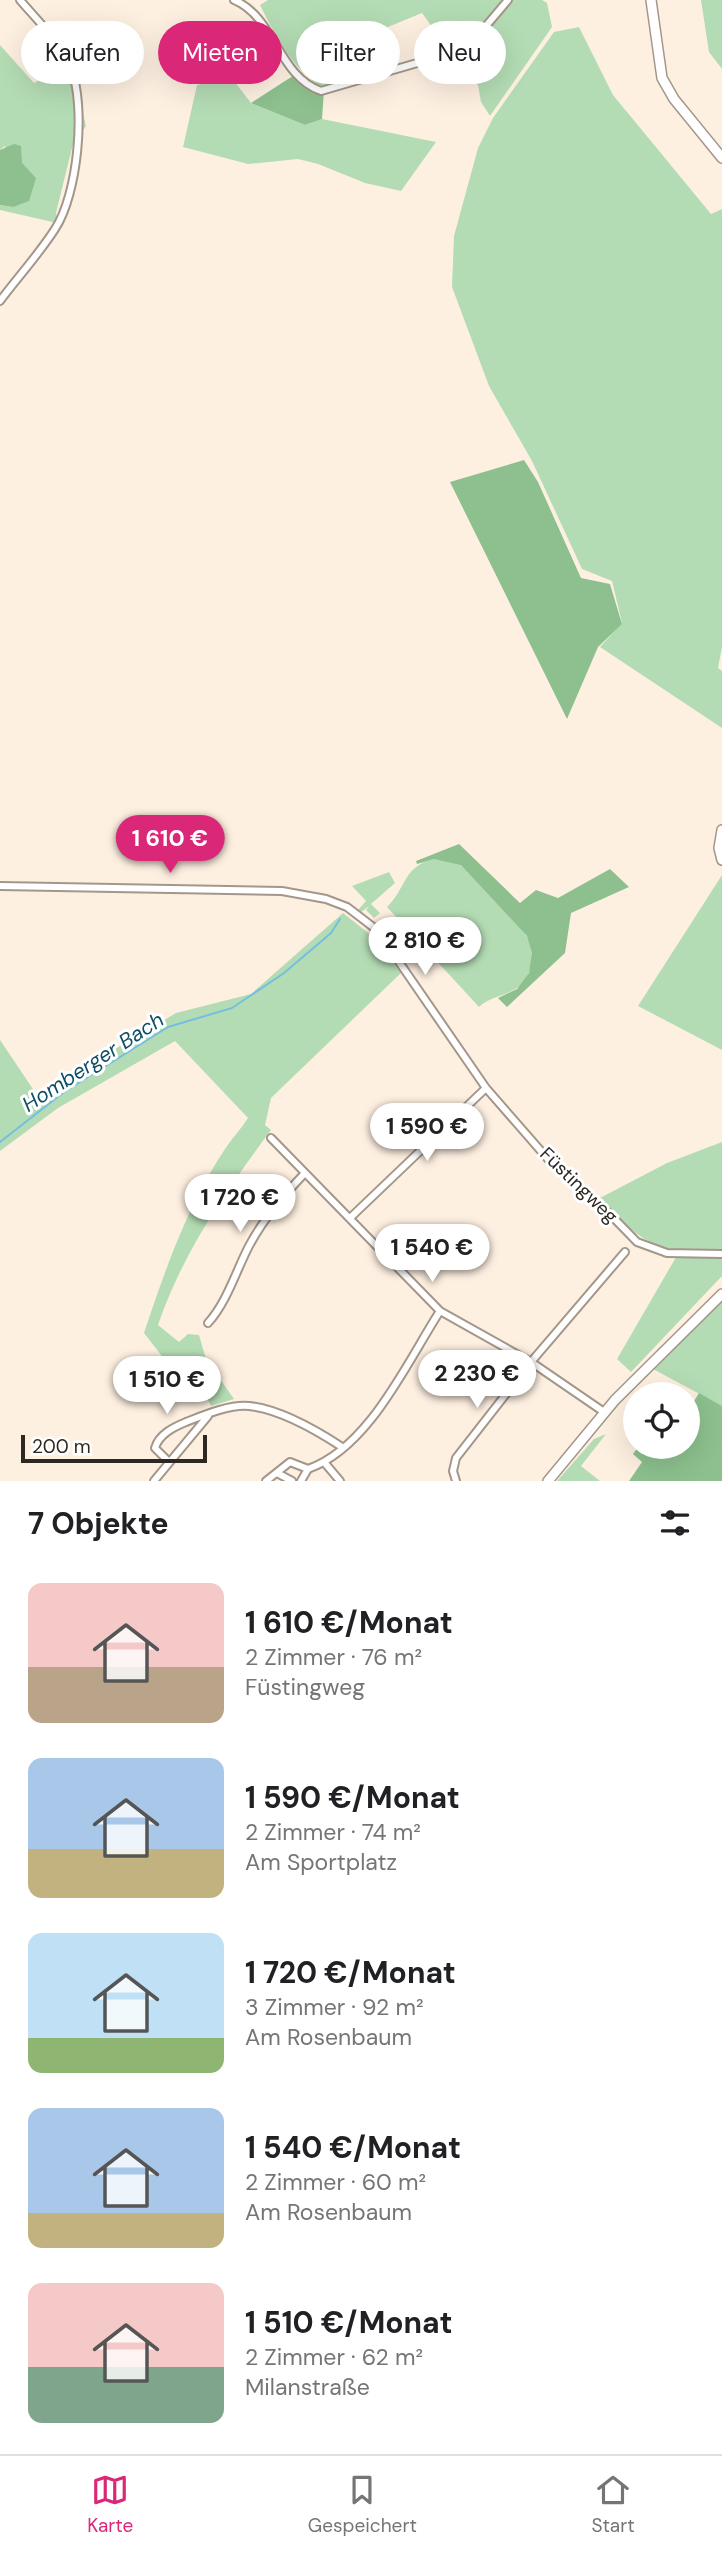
<!DOCTYPE html>
<html lang="de">
<head>
<meta charset="utf-8">
<style>
  :root { --surface:#fff; --page:#f6f6f6; --text:#202124; --muted:#757577; --line:#e0e0e0; --accent:#db2777 }
  body { margin:0; font-family:"DM Sans",sans-serif; background:var(--page); color:var(--text); height:100vh; display:flex; flex-direction:column; font-size:26px; white-space:nowrap }
  * { box-sizing:border-box; margin:0 }
  p { font-size:23px; color:var(--muted) }
  .icon { flex:none; width:38px; height:38px; fill:none; stroke:currentColor; stroke-width:2; stroke-linecap:round; stroke-linejoin:round }
  .map { position:relative; height:1481px; overflow:hidden }
  .details { display:flex; flex-direction:column; background:var(--surface); flex:1 }
  .details>* { flex:none }
  .banner { position:absolute; left:21px; top:21px; width:681px; height:63px; display:flex; gap:14px }
  .buttons { position:absolute; left:623px; top:1382px; display:grid; gap:14px }
  .buttons a { display:grid; place-items:center; width:77px; height:77px; border-radius:50%; background:var(--surface); box-shadow:0 7px 28px #0002; font-size:35px }
  .scale { position:absolute; left:21px; bottom:18px; width:186px; box-sizing:border-box; padding-left:7px; border:4px solid #2d2822; border-top:0; font-size:19px; line-height:24px; white-space:nowrap; color:#2d2822; -webkit-text-stroke:5px #fff; paint-order:stroke }
  .price { position:absolute; translate:-50% -60px; padding:0 16px; border-radius:24px; background:#fff; color:#222; font-size:23px; line-height:46px; filter:drop-shadow(0 2px 4px #0008) }
  .price::after { content:''; position:absolute; left:50%; top:42px; width:21px; height:16px; margin-left:-10px; background:inherit; clip-path:polygon(0 0,100% 0,50% 100%) }
  .price.current { background:var(--accent); color:#fff }
  ul { padding:0; list-style:none }
  li { display:flex; align-items:center; gap:21px; height:175px; padding:0 28px }
  li span { display:grid; place-items:center; flex:none; width:196px; height:140px; border-radius:14px; color:#555 }
  li>.icon { margin-inline-start:auto }
  span .icon { width:84px; height:84px; fill:#fffc; stroke-width:1 }
  li b { font-size:30px }
  h2 { display:flex; justify-content:space-between; align-items:center; height:84px; padding:0 28px; font-size:30px }
  .chip { padding:0 24px; border-radius:32px; background:var(--surface); box-shadow:0 7px 28px #0002; font-size:24px; line-height:63px }
  .chip.current { background:var(--accent); color:#fff }
  .tabs { display:flex; justify-content:space-around; align-items:center; height:98px; border-top:2px solid var(--line); background:var(--surface); font-size:19px; color:var(--muted) }
  .tabs a { display:grid; justify-items:center; gap:4px }
  .tabs .current { color:var(--accent) }
  .map>svg:first-child { display:block }
</style>
</head>
<body>
<div class="map">
<svg width="722" height="1481" viewBox="0 0 722 1481">
  <rect width="100%" height="100%" fill="#fef0e1"/>
  <!-- green -->
  <path fill="#b4dcb4" d="M268,0H542L547,3L552,27L490,116L481,102L478,85L457,69L453,56L422,13L349,43L367,78L324,90C291,66 278,41 260,5Z
    M701,0H722V69L709,52Z
    M579,27L613,95L711,214L722,209V647L718,668L722,671V728L600,647L622,623L612,581L582,569L532,461L489,386L452,287L454,236L478,148L493,118L554,32Z
    M0,45L34,83L71,63L86,126L73,144L56,213L57,223L0,210V205L13,207L5,146L0,150Z
    M231,77L251,103L305,125L322,119L436,142L401,191L365,183L318,164L298,159L248,164L183,147L197,85Z
    M434,859C443,860 452,859 460,864C470,872 525,930 529,940C533,950 533,963 529,972C520,997 495,992 479,1007L387,907C406,889 403,866 434,859Z
    M389,872L395,883L371,904L380,913L374,918L366,910L369,906L360,913L357,911L366,901L352,886Z
    M722,875V1050L638,1006Z
    M343,913L367,932L401,973L271,1098L265,1125L271,1130C225,1192 183,1252 158,1325L179,1342L188,1334L199,1335L206,1359L234,1399L211,1406L194,1371L179,1378L144,1333C165,1270 188,1204 225,1149C232,1138 241,1129 248,1118L175,1041L58,1108L0,1151V1040L37,1095L176,1013L251,994Z
    M385,924L391,925L416,947L404,958L379,928Z
    M722,1142V1276L631,1372L617,1359L679,1252C640,1243 626,1225 598,1199L667,1163Z
    M722,1299V1406L653,1369Z
    M606,1434L581,1466L600,1481H557L594,1439Z"/>
  <!-- forest -->
  <path fill="#8dc08e" d="M299,72L324,90L322,119L305,125L251,103Z
    M14,144L21,146L22,163L36,178L29,201L13,207L0,205V150Z
    M524,460L538,482L581,578L610,584L622,624L598,647L567,719L450,482Z
    M459,844L520,903L536,890L558,898L610,869L629,887L571,913L565,953L507,1007L498,998L517,989L529,973L532,953L527,936L461,865L434,859L417,864L416,861Z
    M699,1393L722,1406V1481H629L642,1462L633,1454L638,1447H688V1411Z"/>
  <g fill="none" stroke-linecap="round" stroke-linejoin="round">
    <!-- stream -->
    <path stroke="#73bee1" stroke-width="2" d="M0,1142L64,1092L168,1027L232,1008L284,973L331,933L340,919"/>
    <!-- street casing -->
    <g stroke="#a49789" stroke-width="10">
      <path id="street" d="M234,0C275,17 278,76 321,91L424,61L453,65L508,0
        M0,301C18,277 39,254 55,229C78,194 86,107 71,68C61,43 37,20 20,0
        M0,886L282,891L326,899L347,907L377,930L486,1088L554,1166L603,1207L637,1242L667,1253L722,1254
        M271,1138L440,1311L531,1362L604,1412
        M350,1218L486,1088
        M208,1323C227,1302 236,1271 249,1246C264,1218 283,1196 305,1173
        M169,1462L155,1448C159,1434 174,1427 186,1422C204,1415 230,1404 249,1406C280,1409 316,1430 342,1447
        M324,1462L340,1481
        M308,1469C369,1448 407,1362 440,1311
        M277,1473L292,1481
        M154,1481L208,1416
        M266,1481L290,1462L308,1469
        M301,1481L308,1469
        M456,1481L453,1471L456,1458L531,1362L625,1252"/>
    </g>
    <!-- primary casing -->
    <g stroke="#a49789" stroke-width="12">
      <path id="primary" d="M651,0L662,78L674,99L722,158
        M722,830L719,848L722,860
        M548,1481L615,1400L722,1294"/>
    </g>
    <!-- street -->
    <use href="#street" stroke="#fff" stroke-width="6"/>
    <!-- primary -->
    <use href="#primary" stroke="#fff" stroke-width="9"/>
  </g>
  <g text-anchor="middle" dominant-baseline="central" stroke-width="6" stroke-linejoin="round" paint-order="stroke">
    <!-- street labels -->
    <g font-size="19" fill="#2d2822" stroke="#fff">
      <text transform="translate(579 1185) rotate(44)">Füstingweg</text>
    </g>
    <!-- water labels -->
    <g font-size="21" font-style="italic" fill="#0f4e66" stroke="#fff">
      <text transform="translate(93 1062) rotate(-33)">Homberger Bach</text>
    </g>
  </g>
</svg>
<div class="buttons">
<a><svg class="icon" aria-label="locate" viewBox="0 0 24 24"><circle cx="12" cy="12" r="6"/><path d="M12 2v4M12 18v4M2 12h4M18 12h4"/></svg></a>
</div>
<div class="scale">200 m</div>
<b class="price current" style="left:170px;top:875px">1 610 €</b>
<b class="price" style="left:425px;top:977px">2 810 €</b>
<b class="price" style="left:427px;top:1163px">1 590 €</b>
<b class="price" style="left:240px;top:1234px">1 720 €</b>
<b class="price" style="left:432px;top:1284px">1 540 €</b>
<b class="price" style="left:477px;top:1410px">2 230 €</b>
<b class="price" style="left:167px;top:1416px">1 510 €</b>
<div class="banner">
<a class="chip">Kaufen</a>
<a class="chip current">Mieten</a>
<a class="chip">Filter</a>
<a class="chip">Neu</a>
</div>
</div>
<section class="details">
<h2>7 Objekte<svg class="icon" aria-label="filters" viewBox="0 0 24 24"><path d="M4 7h16M4 17h16"/><circle cx="9" cy="7" r="2"/><circle cx="15" cy="17" r="2"/></svg></h2>
<ul>
<li><span style="background:linear-gradient(#f6c9c9 60%,#b9a48a 0)"><svg class="icon" aria-label="home" viewBox="0 0 24 24"><path d="M3 11l9-7 9 7M6 9v11h12V9"/></svg></span><div><b>1 610 €/Monat</b><p>2 Zimmer · 76 m²</p><p>Füstingweg</p></div></li>
<li><span style="background:linear-gradient(#a9c7e8 65%,#c2b280 0)"><svg class="icon" aria-label="home" viewBox="0 0 24 24"><path d="M3 11l9-7 9 7M6 9v11h12V9"/></svg></span><div><b>1 590 €/Monat</b><p>2 Zimmer · 74 m²</p><p>Am Sportplatz</p></div></li>
<li><span style="background:linear-gradient(#bfe0f5 75%,#8fb573 0)"><svg class="icon" aria-label="home" viewBox="0 0 24 24"><path d="M3 11l9-7 9 7M6 9v11h12V9"/></svg></span><div><b>1 720 €/Monat</b><p>3 Zimmer · 92 m²</p><p>Am Rosenbaum</p></div></li>
<li><span style="background:linear-gradient(#a9c7e8 75%,#c2b280 0)"><svg class="icon" aria-label="home" viewBox="0 0 24 24"><path d="M3 11l9-7 9 7M6 9v11h12V9"/></svg></span><div><b>1 540 €/Monat</b><p>2 Zimmer · 60 m²</p><p>Am Rosenbaum</p></div></li>
<li><span style="background:linear-gradient(#f6c9c9 60%,#7fa58c 0)"><svg class="icon" aria-label="home" viewBox="0 0 24 24"><path d="M3 11l9-7 9 7M6 9v11h12V9"/></svg></span><div><b>1 510 €/Monat</b><p>2 Zimmer · 62 m²</p><p>Milanstraße</p></div></li>
</ul>
</section>
<nav class="tabs">
<a class="current"><svg class="icon" aria-label="map" viewBox="0 0 24 24"><path d="M3 6l6-2 6 2 6-2v14l-6 2-6-2-6 2zM9 4v14M15 6v14"/></svg>Karte</a>
<a><svg class="icon" aria-label="saved" viewBox="0 0 24 24"><path d="M7 4h10v16l-5-4-5 4z"/></svg>Gespeichert</a>
<a><svg class="icon" aria-label="home" viewBox="0 0 24 24"><path d="M3 11l9-7 9 7M6 9v11h12V9"/></svg>Start</a>
</nav>
</body>
</html>
